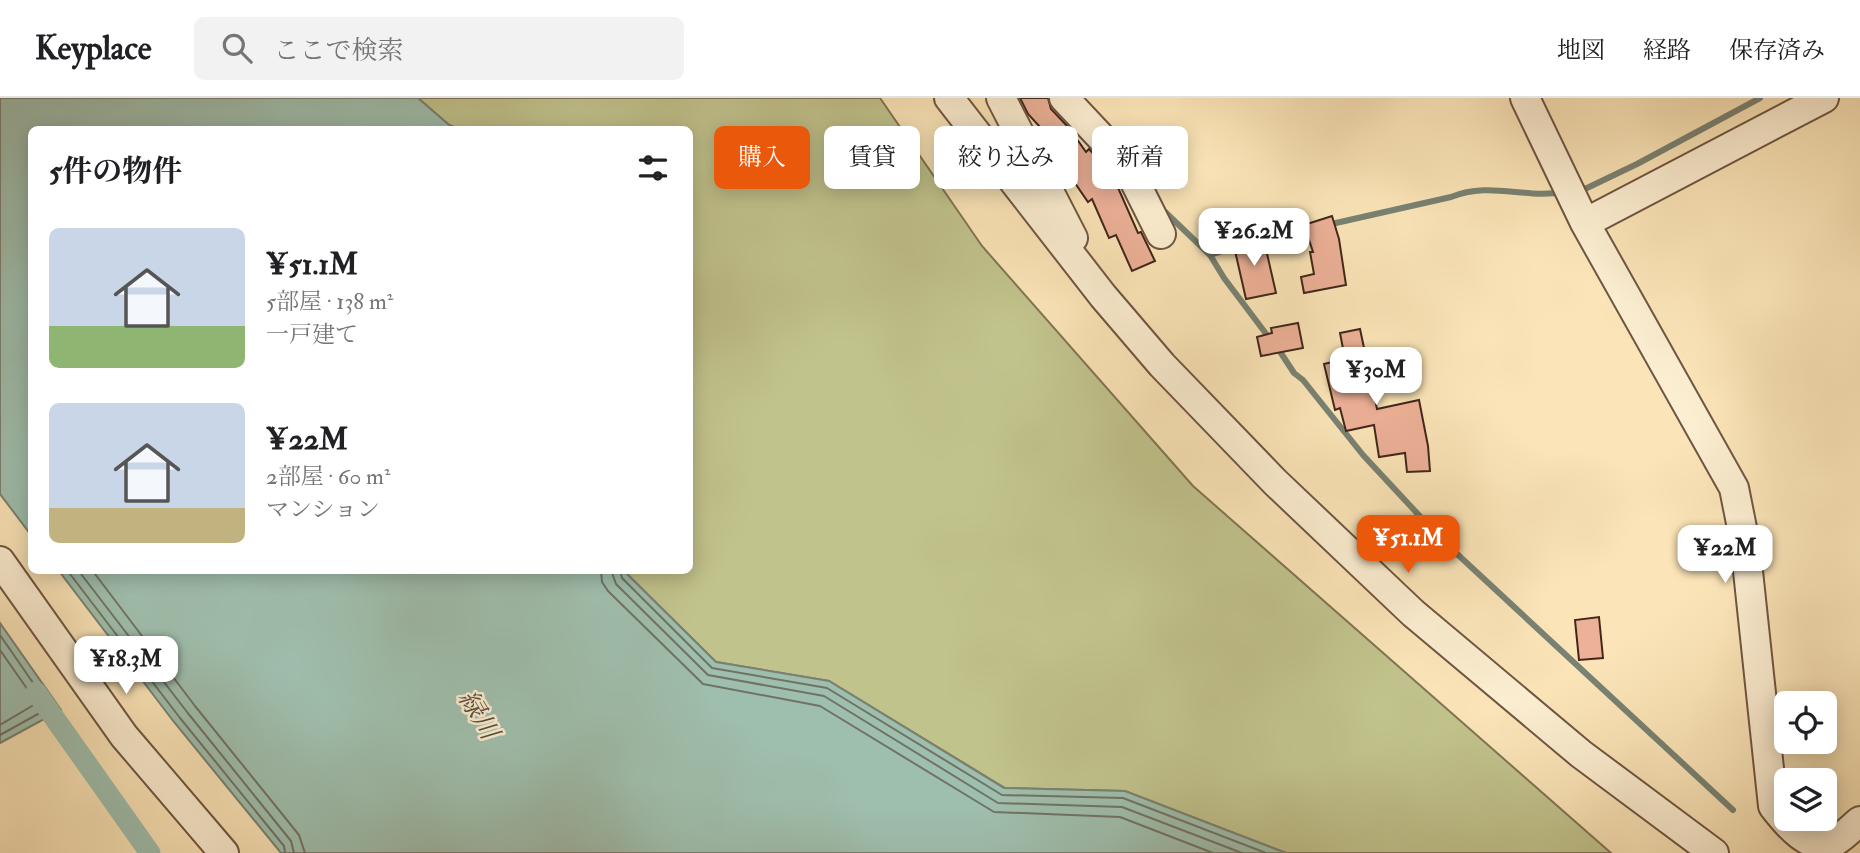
<!DOCTYPE html>
<html lang="ja">
<head>
<meta charset="utf-8">
<style>
  :root { --surface:#fff; --page:#f2f2f2; --text:#202124; --muted:#757577; --line:#e0e0e0; --accent:#ea580c }
  body { margin:0; font-family:"IM FELL Double Pica","Noto Serif JP",serif; background:var(--page); color:var(--text); height:100vh; display:flex; flex-direction:column; font-size:26px; white-space:nowrap }
  * { box-sizing:border-box; margin:0 }
  p { font-size:23px; color:var(--muted) }
  .icon { flex:none; width:38px; height:38px; fill:none; stroke:currentColor; stroke-width:2; stroke-linecap:round; stroke-linejoin:round }
  .map { position:relative; flex:1; overflow:hidden }
  .drawer { position:absolute; left:28px; top:28px; width:665px; height:448px; display:flex; flex-direction:column; background:var(--surface); border-radius:10px; box-shadow:0 4px 18px #0003 }
  .drawer>* { flex:none }
  .guide { position:absolute; left:714px; top:28px; width:665px; height:63px; display:flex; gap:14px }
  .controls { position:absolute; left:1774px; top:593px; display:grid; gap:14px }
  .controls a { display:grid; place-items:center; width:63px; height:63px; border-radius:10px; background:var(--surface); box-shadow:0 4px 18px #0003; font-size:35px }
  .price { position:absolute; translate:-50% -60px; padding:0 16px; border-radius:14px; background:#fff; color:#222; font-size:23px; line-height:46px; filter:drop-shadow(0 2px 4px #0008) }
  .price::after { content:''; position:absolute; left:50%; top:42px; width:21px; height:16px; margin-left:-10px; background:inherit; clip-path:polygon(0 0,100% 0,50% 100%) }
  .price.current { background:var(--accent); color:#fff }
  ul { padding:0; list-style:none }
  li { display:flex; align-items:center; gap:21px; height:175px; padding:0 21px }
  li span { display:grid; place-items:center; flex:none; width:196px; height:140px; border-radius:10px; color:#555 }
  li>.icon { margin-inline-start:auto }
  span .icon { width:84px; height:84px; fill:#fffc; stroke-width:1 }
  li b { font-size:30px }
  h2 { display:flex; justify-content:space-between; align-items:center; height:84px; padding:0 21px; font-size:30px }
  .chip { padding:0 24px; border-radius:10px; background:var(--surface); box-shadow:0 4px 18px #0003; font-size:24px; line-height:63px }
  .chip.current { background:var(--accent); color:#fff }
  header { display:flex; align-items:center; gap:42px; box-sizing:border-box; height:98px; padding:0 35px; background:var(--surface); border-bottom:2px solid var(--line) }
  header strong { font-size:33px }
  nav { display:flex; gap:38px; margin-inline-start:auto; font-size:24px }
  .search { width:490px; height:63px; background:var(--page); display:flex; align-items:center; gap:18px; box-sizing:border-box; padding:0 24px; border-radius:10px; color:var(--muted); font-size:26px }
  .map>svg:first-child { display:block }
</style>
</head>
<body>
<header>
<strong>Keyplace</strong>
<div class="search"><svg class="icon" aria-label="search" viewBox="0 0 24 24"><circle cx="10" cy="10" r="6"/><path d="M15 15l6 6"/></svg>ここで検索</div>
<nav><a>地図</a><a>経路</a><a>保存済み</a></nav>
</header>
<div class="map">
<svg width="1860" height="755" viewBox="0 0 1860 755">
  <rect width="100%" height="100%" fill="#fbe5b8"/>
  <filter id="stains"><feTurbulence type="fractalNoise" baseFrequency=".00286" numOctaves="4"/><feColorMatrix values="0 0 0 0 .2 0 0 0 0 .09 0 0 0 0 .02 0 0 0 .5 -.17"/></filter>
  <radialGradient id="worn" r=".72"><stop offset=".6" stop-color="#630" stop-opacity="0"/><stop offset="1" stop-color="#630" stop-opacity=".3"/></radialGradient>
  <!-- green -->
  <path fill="#c1c38d" stroke="#817554" stroke-width="2" d="M418,0H880L982,148L1193,388L1611,755H1286L1125,693L1005,690L829,583L716,564L624,473L690,472V32L459,31L449,27Z"/>
  <!-- water -->
  <path fill="#9fbfae" stroke="#798273" stroke-width="2" d="M0,0H418L449,27L459,31L32,32L31,437L0,396Z
    M59,473H624L716,564L829,583L1004,690L1125,693L1286,755H281L174,624Z
    M0,525L61,612L0,645Z"/>
  <g fill="none" stroke-linecap="round" stroke-linejoin="round">
    <!-- shore -->
    <path stroke="#707364" stroke-width="2" d="M67,472L180,620L284,748L285,755
      M78,472L187,614L291,743L294,755
      M92,472L195,608L299,737L305,755
      M601,472L602,484L608,493L703,586L820,608L994,714L1120,719L1213,755
      M611,472L616,486L708,577L824,598L998,705L1122,709L1242,755
      M620,472L622,480L712,570L827,590L1002,697L1123,700L1266,755
      M0,537L49,608L47,611L0,637
      M0,552L37,605L0,627"/>
    <!-- stream -->
    <path stroke="#798273" stroke-width="6" d="M1577,92L1587,90L1637,66L1760,0
      M1161,110L1210,157L1224,180L1270,241
      M1327,127L1451,99C1489,83 1525,101 1563,94
      M1259,143L1313,130
      M1210,157L1241,147
      M1277,249L1294,275L1303,282L1363,357L1442,442L1733,712"/>
    <!-- canal -->
    <path stroke="#9fbfae" stroke-width="21" d="M36,594L150,755"/>
  </g>
  <!-- building -->
  <path fill="#edb198" stroke="#41271b" stroke-width="2" d="M1020,0H1048L1051,11L1069,30L1086,54L1089,51L1112,76L1138,135L1141,134L1155,163L1132,173L1116,137L1109,140L1092,101L1088,104L1038,31L1040,29L1028,16Z
    M1332,118L1339,141L1346,187L1304,195L1301,179L1314,176L1310,154H1313L1304,127Z
    M1263,138L1276,195L1246,201L1233,144Z
    M1298,225L1303,250L1261,258L1257,239L1272,235L1271,230Z
    M1360,231L1377,311L1419,302L1428,348L1430,373L1407,374L1405,355L1379,359L1374,327L1346,333L1340,310L1335,312L1324,266L1345,261L1340,235Z
    M1599,519L1603,560L1579,562L1575,522Z"/>
  <g fill="none" stroke-linecap="round" stroke-linejoin="round">
    <!-- minor casing -->
    <g stroke="#705642" stroke-width="32">
      <path id="minor" d="M949,0L1103,198L1162,267L1275,384L1413,515L1581,656L1714,755
        M1001,0L1073,140
        M1064,0L1126,66L1161,136
        M1525,0L1585,125L1734,390L1745,445L1773,708C1786,725 1810,755 1834,744C1844,739 1852,729 1860,723
        M1585,125L1824,0
        M0,463L124,638L224,755"/>
    </g>
    <!-- minor -->
    <use href="#minor" stroke="#fceed1" stroke-width="28"/>
  </g>
  <g text-anchor="middle" dominant-baseline="central" stroke-width="5" stroke-linejoin="round" paint-order="stroke">
    <!-- water labels -->
    <g font-size="26" font-style="italic" fill="#584d40" stroke="#fceed1">
      <text transform="translate(478 617) rotate(59)">緑川</text>
    </g>
  </g>
  <rect width="100%" height="100%" filter="url(#stains)"/>
  <rect width="100%" height="100%" fill="url(#worn)"/>
</svg>
<div class="controls">
<a><svg class="icon" aria-label="locate" viewBox="0 0 24 24"><circle cx="12" cy="12" r="6"/><path d="M12 2v4M12 18v4M2 12h4M18 12h4"/></svg></a>
<a><svg class="icon" aria-label="layers" viewBox="0 0 24 24"><path d="M12 4l9 5-9 5-9-5zM3 14l9 5 9-5"/></svg></a>
</div>
<b class="price" style="left:1254px;top:170px">¥26.2M</b>
<b class="price" style="left:1376px;top:309px">¥30M</b>
<b class="price current" style="left:1408px;top:477px">¥51.1M</b>
<b class="price" style="left:1725px;top:487px">¥22M</b>
<b class="price" style="left:126px;top:598px">¥18.3M</b>
<div class="guide">
<a class="chip current">購入</a>
<a class="chip">賃貸</a>
<a class="chip">絞り込み</a>
<a class="chip">新着</a>
</div>
<section class="drawer">
<h2>5件の物件<svg class="icon" aria-label="filters" viewBox="0 0 24 24"><path d="M4 7h16M4 17h16"/><circle cx="9" cy="7" r="2"/><circle cx="15" cy="17" r="2"/></svg></h2>
<ul>
<li><span style="background:linear-gradient(#c9d6e8 70%,#8fb573 0)"><svg class="icon" aria-label="home" viewBox="0 0 24 24"><path d="M3 11l9-7 9 7M6 9v11h12V9"/></svg></span><div><b>¥51.1M</b><p>5部屋 · 138 m²</p><p>一戸建て</p></div></li>
<li><span style="background:linear-gradient(#c9d6e8 75%,#c2b280 0)"><svg class="icon" aria-label="home" viewBox="0 0 24 24"><path d="M3 11l9-7 9 7M6 9v11h12V9"/></svg></span><div><b>¥22M</b><p>2部屋 · 60 m²</p><p>マンション</p></div></li>
</ul>
</section>
</div>
</body>
</html>
